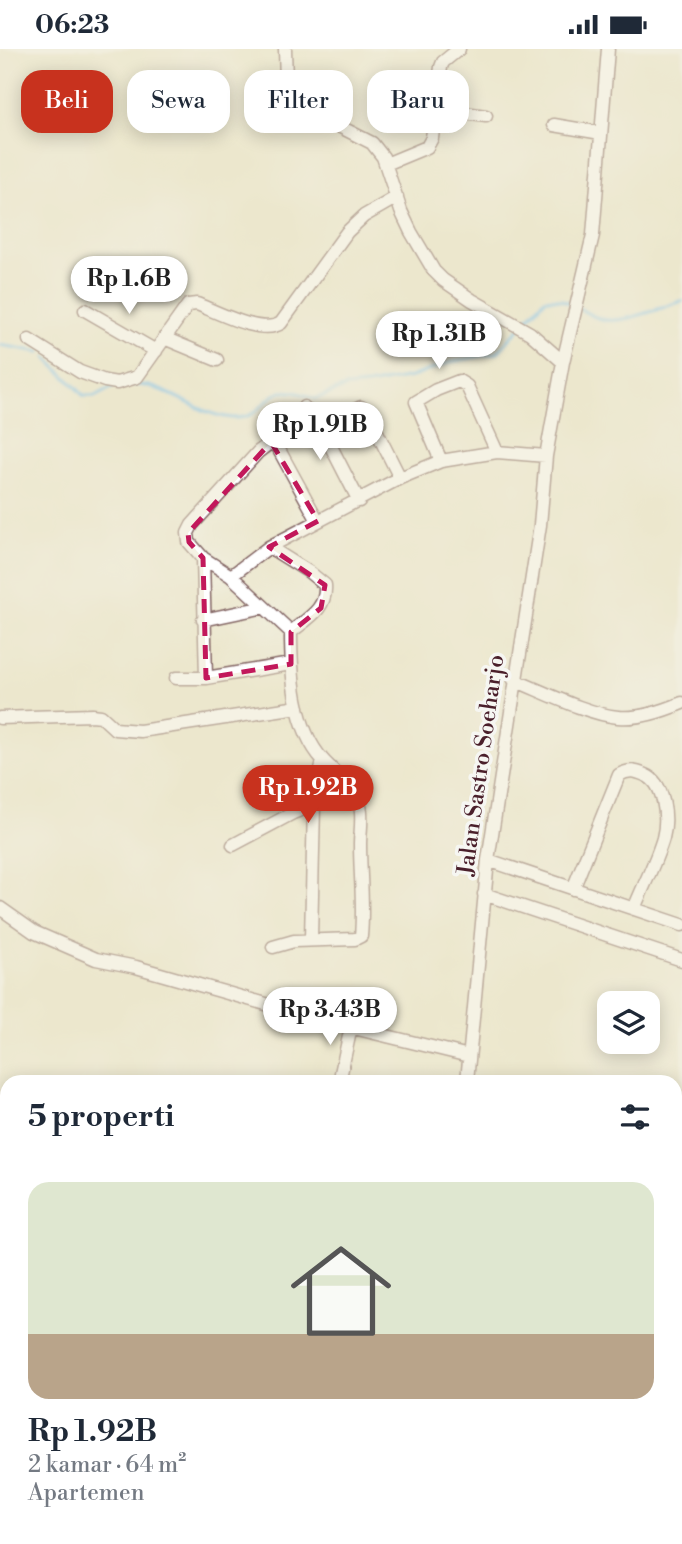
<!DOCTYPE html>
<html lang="id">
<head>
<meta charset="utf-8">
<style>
  :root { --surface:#fff; --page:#f6f6f7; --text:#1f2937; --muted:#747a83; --line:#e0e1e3; --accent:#c8321e }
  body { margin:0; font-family:"Libre Bodoni",serif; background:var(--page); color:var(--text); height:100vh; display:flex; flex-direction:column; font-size:26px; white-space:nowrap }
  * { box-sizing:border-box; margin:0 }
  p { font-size:23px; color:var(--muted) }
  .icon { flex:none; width:38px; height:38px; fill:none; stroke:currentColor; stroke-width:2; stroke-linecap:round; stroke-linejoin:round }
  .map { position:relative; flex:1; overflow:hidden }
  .sheet { position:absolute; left:0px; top:1026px; width:682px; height:471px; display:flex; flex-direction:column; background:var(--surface); border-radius:21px 21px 0 0; box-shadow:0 4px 18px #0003 }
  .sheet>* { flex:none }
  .hud { position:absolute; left:21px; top:21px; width:640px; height:63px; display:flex; gap:14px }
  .buttons { position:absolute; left:597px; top:942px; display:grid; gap:14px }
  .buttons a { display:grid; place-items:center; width:63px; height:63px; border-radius:14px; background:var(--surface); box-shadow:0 4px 18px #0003; font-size:35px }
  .price { position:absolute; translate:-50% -60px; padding:0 16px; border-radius:24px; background:#fff; color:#222; font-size:23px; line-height:46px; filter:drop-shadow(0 2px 4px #0008) }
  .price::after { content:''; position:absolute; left:50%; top:42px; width:21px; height:16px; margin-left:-10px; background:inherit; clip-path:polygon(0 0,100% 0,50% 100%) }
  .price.on { background:var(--accent); color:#fff }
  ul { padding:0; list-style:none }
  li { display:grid; align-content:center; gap:14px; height:371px; padding:0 28px }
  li+li { border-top:2px solid var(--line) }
  li span { display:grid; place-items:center; height:217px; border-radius:21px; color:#555 }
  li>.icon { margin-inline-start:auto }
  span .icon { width:126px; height:126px; fill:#fffc; stroke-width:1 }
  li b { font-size:30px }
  h2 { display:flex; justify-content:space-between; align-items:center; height:84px; padding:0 28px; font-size:30px }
  .chip { padding:0 24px; border-radius:21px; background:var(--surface); box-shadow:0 4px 18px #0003; font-size:24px; line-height:63px }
  .chip.on { background:var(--accent); color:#fff }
  .status { display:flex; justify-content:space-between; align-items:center; height:49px; padding:0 35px; background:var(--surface); direction:ltr }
  .status svg { height:19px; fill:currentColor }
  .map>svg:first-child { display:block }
</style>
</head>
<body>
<div class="status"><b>06:23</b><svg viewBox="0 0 49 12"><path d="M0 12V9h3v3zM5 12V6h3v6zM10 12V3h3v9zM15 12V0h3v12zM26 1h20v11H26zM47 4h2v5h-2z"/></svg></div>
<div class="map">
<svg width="682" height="1495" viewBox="0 0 682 1495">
  <rect width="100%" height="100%" fill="#f6f6f2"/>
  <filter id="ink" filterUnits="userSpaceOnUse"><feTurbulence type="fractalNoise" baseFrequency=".0143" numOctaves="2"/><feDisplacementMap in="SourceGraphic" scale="14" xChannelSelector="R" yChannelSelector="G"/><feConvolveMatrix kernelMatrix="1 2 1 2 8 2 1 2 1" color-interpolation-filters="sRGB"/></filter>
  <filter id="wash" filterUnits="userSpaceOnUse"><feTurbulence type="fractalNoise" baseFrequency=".00686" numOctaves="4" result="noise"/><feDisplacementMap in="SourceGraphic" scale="28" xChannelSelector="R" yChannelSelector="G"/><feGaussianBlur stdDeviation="1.57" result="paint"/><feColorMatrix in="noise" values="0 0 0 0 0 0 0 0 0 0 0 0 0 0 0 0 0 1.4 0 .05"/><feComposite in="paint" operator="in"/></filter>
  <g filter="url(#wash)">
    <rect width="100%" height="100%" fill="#ece7cd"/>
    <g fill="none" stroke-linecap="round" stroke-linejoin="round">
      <!-- stream -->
      <path stroke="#77c0f0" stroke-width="3.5" d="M0,296L40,303
        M46,308L84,347H96L113,338
        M130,335C137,336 145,336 152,338C179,346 204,367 233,369C272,371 260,325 315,350L346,338L368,336L411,328L451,313L497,304L545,250C567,246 581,264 601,270C621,276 662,258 682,252"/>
    </g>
  </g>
  <g filter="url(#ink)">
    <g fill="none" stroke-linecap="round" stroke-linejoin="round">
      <!-- minor casing -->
      <g stroke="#836564" stroke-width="15">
        <path id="minor" d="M285,0L286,32L294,50L311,63L372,94L383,108L401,162L411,183L434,222L443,231L472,251L530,284L563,313L546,407L540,476L488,811L467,1032
          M435,60L486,67
          M554,76L601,84
          M386,115L427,98L432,89L441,18L443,13L459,0
          M85,261L156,302
          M164,289L217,311
          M29,291L80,323L105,332L117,334L137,328L188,256L197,255C217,263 262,287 281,274L347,183L364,167L397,148
          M563,313L593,186L608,0
          M304,358L321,378L359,452
          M321,378L361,358L367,363L400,429
          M441,412L416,353L436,341L459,332L467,337L497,403
          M269,498L309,523L325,536C327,560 308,569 291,583
          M203,509L206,629
          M231,527L269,498L400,429L441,412L497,403L546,407
          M203,571L264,558
          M176,629H206L291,615
          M514,631C544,643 587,665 618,668C638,670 663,662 682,654
          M0,669L92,666L101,667L115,680L140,682L298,658
          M233,796L293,764L314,756L323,711
          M488,811L682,876
          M573,840L619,726C629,720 636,722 645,726C665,734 668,770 663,789C656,813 643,837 634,860
          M484,845L682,911
          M0,859L34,883L96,910L136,918L329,973L469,1007
          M311,890L314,756
          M273,898L294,892L355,890L361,887C364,856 360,826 360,795C360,784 363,768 360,757C352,737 337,726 323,711C294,679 291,624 291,583L231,527L203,509L189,493L188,484L192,476L258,403L271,393L278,399L318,472
          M341,1024L351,978
          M0,1145L7,1146
          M0,1190L7,1158
          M0,1285L7,1286
          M676,1329L682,1330
          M0,1351L7,1352
          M676,1468L682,1469
          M20,1495L21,1489
          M216,1495V1489
          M512,1495V1489"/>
      </g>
      <!-- minor -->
      <use href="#minor" stroke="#fff" stroke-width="12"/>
    </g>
  </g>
  <!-- marked area -->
  <path d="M0 0H682V1495H0ZM271,393L318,472L269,498L325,536L321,559L291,583V615L206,629L203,509L189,493L188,484Z" fill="#ece7cd" fill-opacity=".55" fill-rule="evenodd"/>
  <path fill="none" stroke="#c2185b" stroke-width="5" stroke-dasharray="14 9" stroke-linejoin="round" d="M271,393L318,472L269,498L325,536L321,559L291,583V615L206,629L203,509L189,493L188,484Z"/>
  <g text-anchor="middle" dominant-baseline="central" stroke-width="7" stroke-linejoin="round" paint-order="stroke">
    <!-- street labels -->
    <g font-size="23" fill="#4a1f2b" stroke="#f6f6f2">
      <text transform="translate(481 716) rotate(-82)">Jalan Sastro Soeharjo</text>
    </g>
  </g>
</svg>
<div class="buttons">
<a><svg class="icon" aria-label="layers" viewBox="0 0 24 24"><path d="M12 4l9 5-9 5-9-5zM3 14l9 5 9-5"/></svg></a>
</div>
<b class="price" style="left:129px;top:267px">Rp 1.6B</b>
<b class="price" style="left:439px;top:322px">Rp 1.31B</b>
<b class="price" style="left:320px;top:413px">Rp 1.91B</b>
<b class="price on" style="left:308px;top:776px">Rp 1.92B</b>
<b class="price" style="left:330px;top:998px">Rp 3.43B</b>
<div class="hud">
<a class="chip on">Beli</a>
<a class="chip">Sewa</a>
<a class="chip">Filter</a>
<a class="chip">Baru</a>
</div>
<section class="sheet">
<h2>5 properti<svg class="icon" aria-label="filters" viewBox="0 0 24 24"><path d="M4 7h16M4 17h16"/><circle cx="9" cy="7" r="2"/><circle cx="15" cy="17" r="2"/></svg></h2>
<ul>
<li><span style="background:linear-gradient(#dfe7d0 70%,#b9a48a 0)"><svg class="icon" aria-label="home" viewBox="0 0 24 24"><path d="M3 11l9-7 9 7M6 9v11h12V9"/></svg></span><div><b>Rp 1.92B</b><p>2 kamar · 64 m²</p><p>Apartemen</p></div></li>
</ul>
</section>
</div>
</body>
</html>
